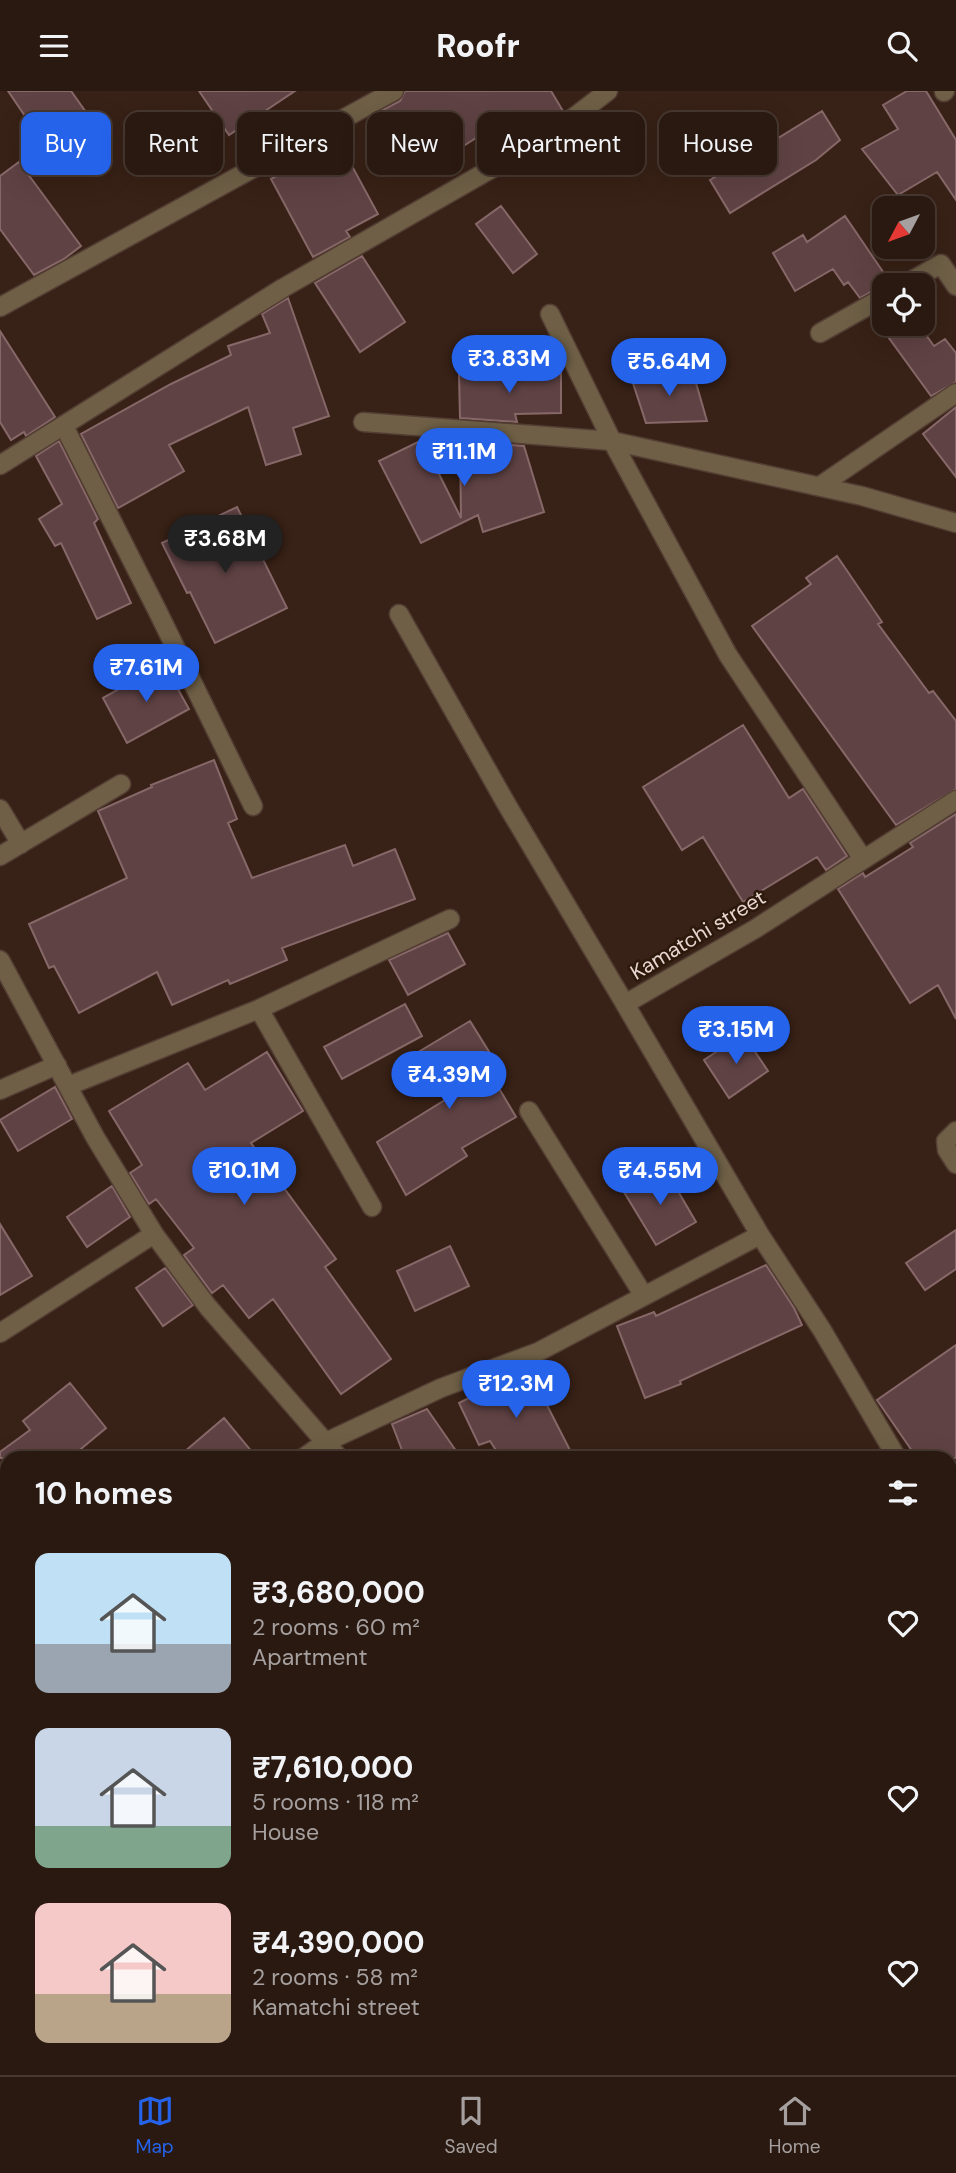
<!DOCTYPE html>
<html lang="en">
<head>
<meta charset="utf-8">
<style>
  :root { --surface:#2a1910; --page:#322219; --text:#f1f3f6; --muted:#a5a09f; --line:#463830; --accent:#2563eb }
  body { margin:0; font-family:"DM Sans",sans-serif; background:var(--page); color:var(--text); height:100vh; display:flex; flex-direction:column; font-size:26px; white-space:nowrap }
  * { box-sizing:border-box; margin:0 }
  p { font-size:23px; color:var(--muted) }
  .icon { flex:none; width:38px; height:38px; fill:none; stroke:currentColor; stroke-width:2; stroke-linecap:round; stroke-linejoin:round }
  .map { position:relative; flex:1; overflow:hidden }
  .drawer { position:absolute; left:0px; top:1360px; width:957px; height:625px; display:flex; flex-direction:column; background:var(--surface); border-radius:21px 21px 0 0; box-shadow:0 7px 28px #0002,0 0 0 2px var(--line) }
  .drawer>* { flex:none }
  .top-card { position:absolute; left:21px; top:21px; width:915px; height:63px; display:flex; gap:14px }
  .needle { width:46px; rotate:229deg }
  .controls { position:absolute; left:872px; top:105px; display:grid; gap:14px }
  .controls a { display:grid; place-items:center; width:63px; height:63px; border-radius:14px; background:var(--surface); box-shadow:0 7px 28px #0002,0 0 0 2px var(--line); font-size:35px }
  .price { position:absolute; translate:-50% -60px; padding:0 16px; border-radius:24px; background:var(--accent); color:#fff; font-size:23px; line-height:46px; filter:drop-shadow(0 2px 4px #0008) }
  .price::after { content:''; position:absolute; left:50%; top:42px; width:21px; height:16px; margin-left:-10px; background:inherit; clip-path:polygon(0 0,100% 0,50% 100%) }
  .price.on { background:#222; color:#fff }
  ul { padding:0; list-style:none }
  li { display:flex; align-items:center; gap:21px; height:175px; padding:0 35px }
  li span { display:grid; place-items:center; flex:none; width:196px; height:140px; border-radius:14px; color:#555 }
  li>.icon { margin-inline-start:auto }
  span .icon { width:84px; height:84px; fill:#fffc; stroke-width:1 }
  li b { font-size:30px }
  h2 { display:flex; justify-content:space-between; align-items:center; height:84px; padding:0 35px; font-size:30px }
  .chip { padding:0 24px; border-radius:14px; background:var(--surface); box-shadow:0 7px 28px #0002,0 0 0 2px var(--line); font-size:24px; line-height:63px }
  .chip.on { background:var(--accent); color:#fff }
  header { display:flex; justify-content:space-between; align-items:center; height:91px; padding:0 35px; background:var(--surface); font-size:32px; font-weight:800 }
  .menu { display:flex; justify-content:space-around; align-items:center; height:98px; border-top:2px solid var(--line); background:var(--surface); font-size:19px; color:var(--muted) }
  .menu a { display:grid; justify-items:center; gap:4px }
  .menu .on { color:var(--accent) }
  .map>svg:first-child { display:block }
</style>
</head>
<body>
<header><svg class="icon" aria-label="menu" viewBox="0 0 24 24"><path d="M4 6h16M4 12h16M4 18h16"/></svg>Roofr<svg class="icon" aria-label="search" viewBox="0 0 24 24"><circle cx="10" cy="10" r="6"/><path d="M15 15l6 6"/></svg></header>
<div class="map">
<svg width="956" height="1984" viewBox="0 0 956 1984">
  <rect width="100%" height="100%" fill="#382116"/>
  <!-- building -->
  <path fill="#5f4244" stroke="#876869" stroke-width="2" d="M8,0H71L88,24L44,53Z
    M199,0H295L229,44Z
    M405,0H551L563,20L546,34L516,51L503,30L454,61L446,49L413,71L379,21L400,10Z
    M907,0H926L956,49V109L937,81L898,104L862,58L898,38L883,14Z
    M822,20L840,49L816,69L730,122L710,89Z
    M339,51L378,123L346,140L350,146L313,166L271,88Z
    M19,71L81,155L64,168L34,184L0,138V85Z
    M501,115L537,163L513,182L476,133Z
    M845,125L892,194L879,196L860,207L848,191L844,194L833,178L795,200L773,162L803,144L807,151Z
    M362,165L405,231L360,261L315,192Z
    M288,207L329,325L293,337L301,363L266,374L248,316L169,354L184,380L118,417L81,343L171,293L231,264L228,255L270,242L262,223Z
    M884,219V233H918L934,255L945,248L956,262V291L931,305L873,225Z
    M0,240L55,326L26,345L24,341L11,349L0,331Z
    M561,282V322L515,323L517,331L460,327L459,283Z
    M630,283L694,285L707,330L646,332Z
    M956,316V386L923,343Z
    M422,349L461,427L460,350L524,355L544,421L483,441L478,424L421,452L379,370Z
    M59,350L98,428L94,432L131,512L97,528L61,452L55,455L39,428L62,413L36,365Z
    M237,416L287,517L215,552L190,501L187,502L162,452Z
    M837,465L882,531L878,533L929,602L933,600L956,630V698L896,734L752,535L811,493L806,487Z
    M164,573L189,618L127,652L103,607Z
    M743,634L789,707L803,698L847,765L826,779L817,766L743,811L703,746L682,759L643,696Z
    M214,669L237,728L228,732L252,787L345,754L353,775L395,758L415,808L282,857L287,869L230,893L228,889L172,914L157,881L79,922L54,875L49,877L29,833L127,787L98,720L152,696L151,694Z
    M956,723V928L938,894L910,912L838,798L863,782L865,786L913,756L910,752Z
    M448,842L465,873L408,904L389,869Z
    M405,913L422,945L342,988L324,956Z
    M470,930L496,972L487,977L516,1026L462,1057L467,1065L406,1104L377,1051L448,1007L420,960Z
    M743,943L768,980L729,1007L704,969Z
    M267,961L303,1020L251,1052L336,1168L325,1176L391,1268L341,1303L273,1208L249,1227L223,1194L212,1202L184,1164L194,1157L156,1108L149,1113L130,1082L142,1074L109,1020L188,972L205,999Z
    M55,996L72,1028L18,1060L0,1029Z
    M665,1078L696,1131L656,1154L624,1101Z
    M112,1095L130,1126L87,1156L67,1126Z
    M0,1133L32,1185L0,1204Z
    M956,1139V1178L925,1199L906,1172Z
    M450,1155L469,1195L415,1220L397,1180Z
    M766,1174L794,1217L802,1234L680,1290L681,1293L645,1307L617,1235L654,1221L656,1225Z
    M165,1177L193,1214L163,1235L136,1197Z
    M956,1254V1367H917L877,1309Z
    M528,1277L574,1367H501L490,1350L479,1354L459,1312Z
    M70,1292L106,1337L70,1367H0V1361L30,1339L23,1330Z
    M427,1318L461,1367H405L392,1333Z
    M224,1327L257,1367H177Z"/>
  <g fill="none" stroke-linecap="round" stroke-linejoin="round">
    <!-- minor casing -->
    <g stroke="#543e34" stroke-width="21">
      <path id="minor" d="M944,1L945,0
        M904,194L941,173L956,195
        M0,216L394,0
        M550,223L612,350L728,564L863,768
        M820,242L884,206
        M363,331L612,350L862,405L956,432
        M64,335L157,519L253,715
        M0,374L283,197L552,43L608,0
        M820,395L956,302
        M399,523L507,714L625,913
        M0,718L21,753
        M0,765L121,693
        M0,869L95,1046L154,1143L208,1216L339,1367
        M259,918L372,1116
        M68,995L259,918L450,828
        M0,999L57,974
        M529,1020L644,1205
        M956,1040L946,1050L947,1059L956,1073
        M0,1242L154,1143
        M303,1367L324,1352L441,1297L538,1261L760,1144
        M897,1367L822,1239L760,1144L625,913L755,838L956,709
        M950,1460L956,1470
        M0,1578L7,1573
        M0,1613L7,1623
        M950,1714L956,1715
        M274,1978L278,1984
        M359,1978L364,1984
        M587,1978L591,1984
        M908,1978L913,1984
        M297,1984L303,1978"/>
    </g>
    <!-- minor -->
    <use href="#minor" stroke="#6e5f46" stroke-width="18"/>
  </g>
  <g text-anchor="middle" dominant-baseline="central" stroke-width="5" stroke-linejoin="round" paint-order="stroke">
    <!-- street labels -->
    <g font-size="21" fill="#e6d6cf" stroke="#2d180c">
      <text transform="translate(698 844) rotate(-31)">Kamatchi street</text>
    </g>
  </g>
</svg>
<div class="controls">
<a><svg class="needle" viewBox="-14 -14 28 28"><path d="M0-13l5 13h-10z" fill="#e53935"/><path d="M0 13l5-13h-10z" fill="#a5a09f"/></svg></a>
<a><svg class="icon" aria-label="locate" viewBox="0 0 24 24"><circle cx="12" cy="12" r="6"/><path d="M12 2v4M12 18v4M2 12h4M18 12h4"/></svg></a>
</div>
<b class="price" style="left:509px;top:304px">₹3.83M</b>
<b class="price" style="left:669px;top:307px">₹5.64M</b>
<b class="price" style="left:464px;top:397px">₹11.1M</b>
<b class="price on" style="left:225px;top:484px">₹3.68M</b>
<b class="price" style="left:146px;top:613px">₹7.61M</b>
<b class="price" style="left:736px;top:975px">₹3.15M</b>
<b class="price" style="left:449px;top:1020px">₹4.39M</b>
<b class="price" style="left:244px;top:1116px">₹10.1M</b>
<b class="price" style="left:660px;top:1116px">₹4.55M</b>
<b class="price" style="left:516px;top:1329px">₹12.3M</b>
<div class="top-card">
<a class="chip on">Buy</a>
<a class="chip">Rent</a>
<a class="chip">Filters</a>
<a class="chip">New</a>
<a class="chip">Apartment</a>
<a class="chip">House</a>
</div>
<section class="drawer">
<h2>10 homes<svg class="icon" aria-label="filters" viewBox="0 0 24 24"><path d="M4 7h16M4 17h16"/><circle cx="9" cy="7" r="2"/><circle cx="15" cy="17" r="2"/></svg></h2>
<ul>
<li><span style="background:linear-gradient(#bfe0f5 65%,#9aa5b1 0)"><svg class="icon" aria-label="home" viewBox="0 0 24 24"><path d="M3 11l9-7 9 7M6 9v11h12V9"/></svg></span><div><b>₹3,680,000</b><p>2 rooms · 60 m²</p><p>Apartment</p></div><svg class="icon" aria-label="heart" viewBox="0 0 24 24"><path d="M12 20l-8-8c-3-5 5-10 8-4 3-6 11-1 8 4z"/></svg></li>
<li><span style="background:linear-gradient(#c9d6e8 70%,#7fa58c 0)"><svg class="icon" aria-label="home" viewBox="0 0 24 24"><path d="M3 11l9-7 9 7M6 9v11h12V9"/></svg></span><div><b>₹7,610,000</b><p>5 rooms · 118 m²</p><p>House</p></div><svg class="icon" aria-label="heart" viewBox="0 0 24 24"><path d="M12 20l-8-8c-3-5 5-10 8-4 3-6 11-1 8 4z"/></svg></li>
<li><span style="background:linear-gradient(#f6c9c9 65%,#b9a48a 0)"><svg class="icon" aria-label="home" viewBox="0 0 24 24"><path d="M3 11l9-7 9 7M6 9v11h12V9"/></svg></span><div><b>₹4,390,000</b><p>2 rooms · 58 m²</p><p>Kamatchi street</p></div><svg class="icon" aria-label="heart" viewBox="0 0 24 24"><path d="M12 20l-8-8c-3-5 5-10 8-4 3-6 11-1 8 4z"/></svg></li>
</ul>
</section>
</div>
<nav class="menu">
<a class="on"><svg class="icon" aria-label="map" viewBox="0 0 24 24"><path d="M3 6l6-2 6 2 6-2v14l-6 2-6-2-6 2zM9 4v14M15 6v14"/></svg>Map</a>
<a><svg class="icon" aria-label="saved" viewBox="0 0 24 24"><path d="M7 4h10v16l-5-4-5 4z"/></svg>Saved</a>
<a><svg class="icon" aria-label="home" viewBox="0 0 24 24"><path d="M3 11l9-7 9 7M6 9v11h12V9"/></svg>Home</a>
</nav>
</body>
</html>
